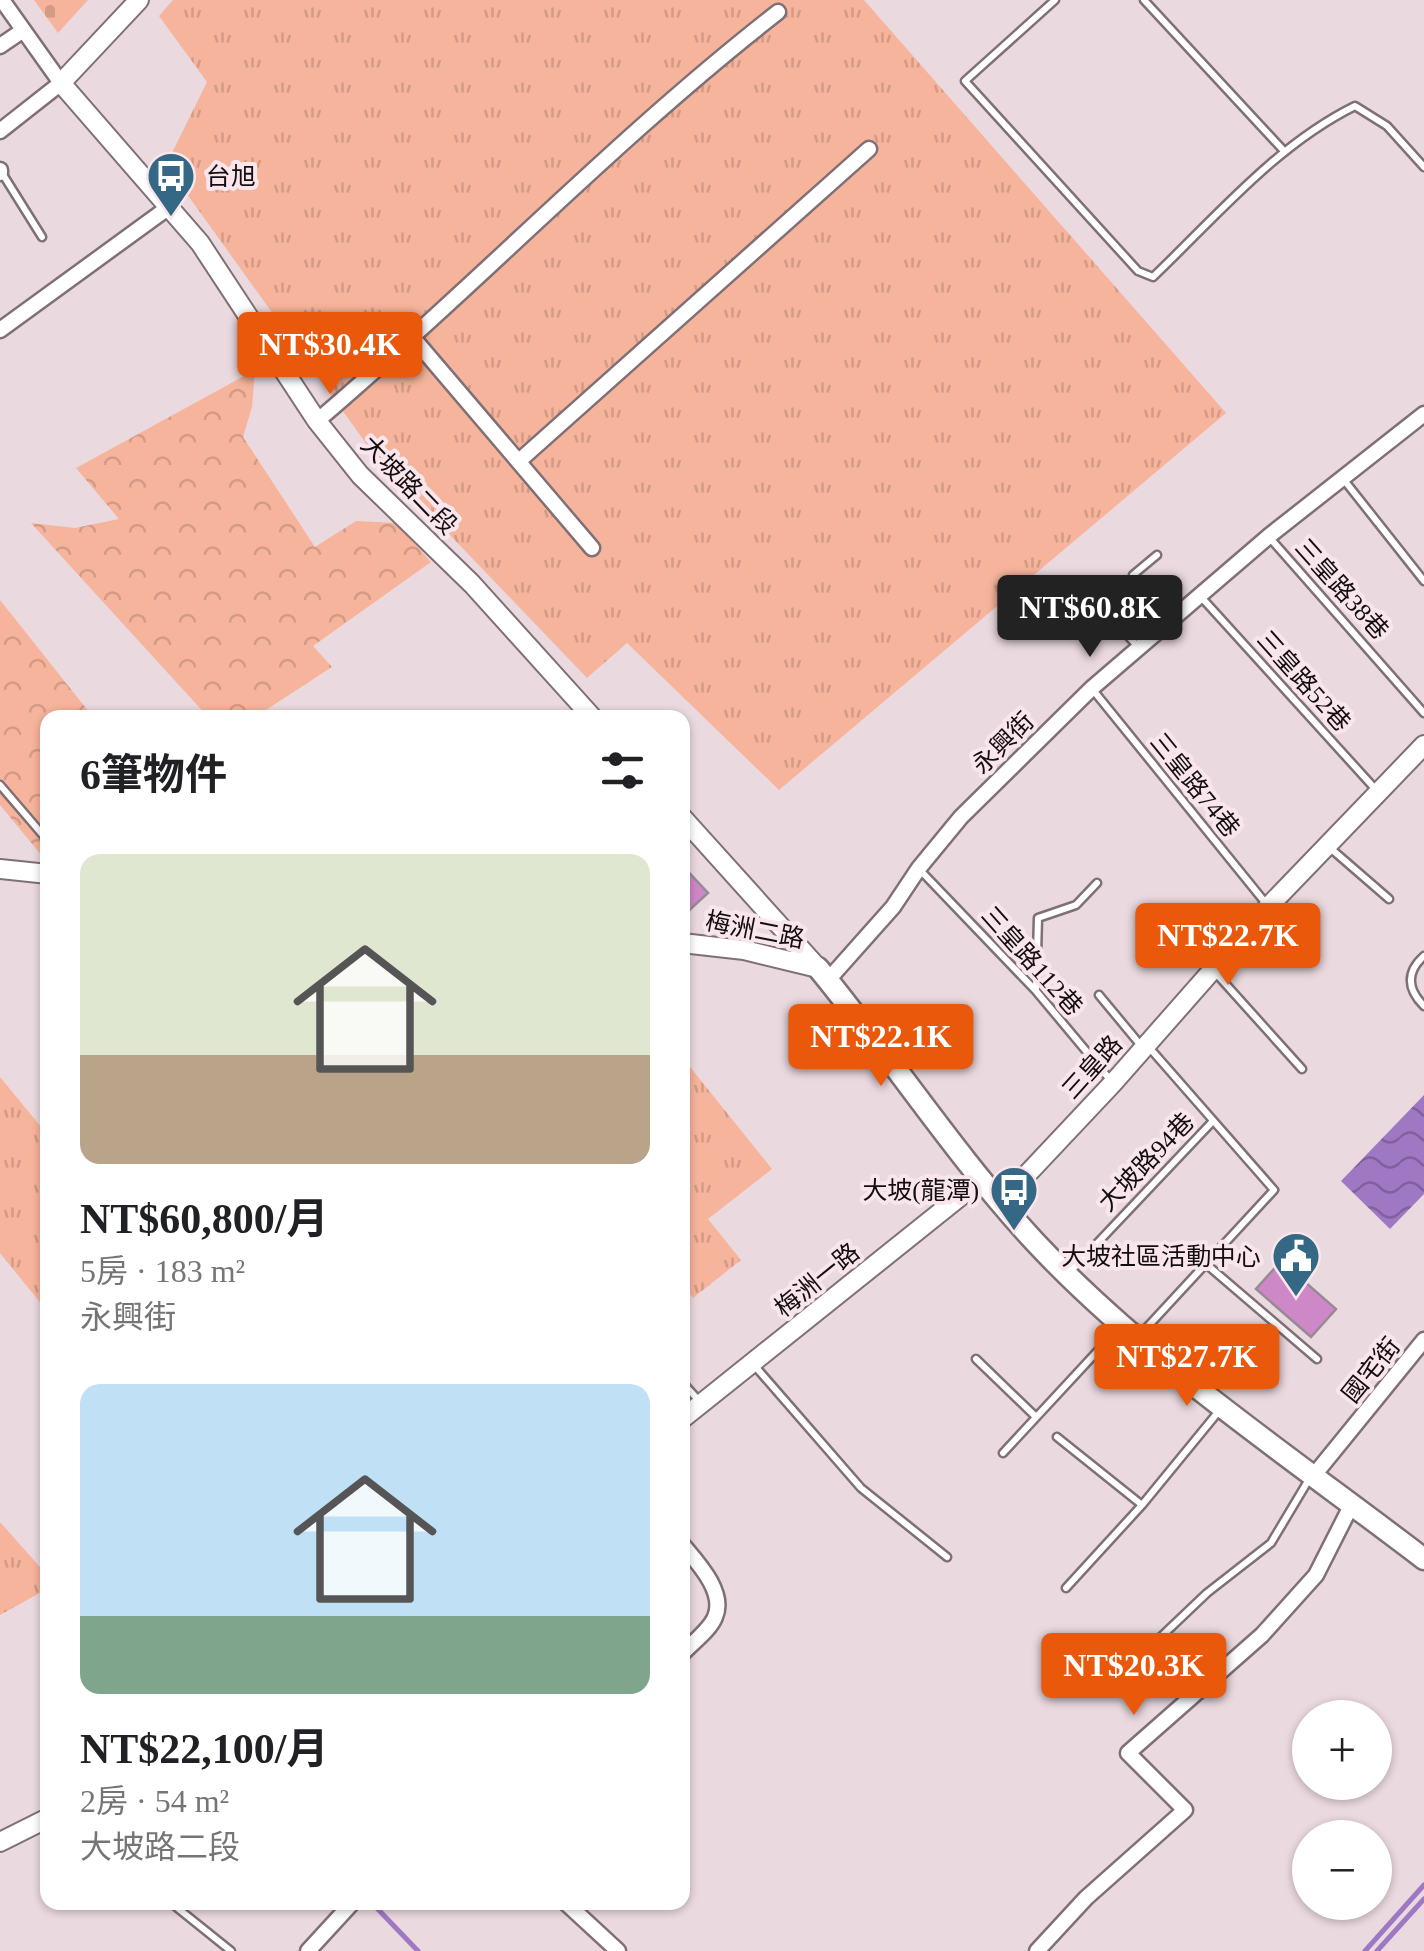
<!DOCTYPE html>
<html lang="zh-TW">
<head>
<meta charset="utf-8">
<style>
  :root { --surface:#fff; --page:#f6f6f6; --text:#202124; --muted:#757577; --accent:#ea580c }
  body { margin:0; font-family:"Times New Roman","Noto Sans TC",serif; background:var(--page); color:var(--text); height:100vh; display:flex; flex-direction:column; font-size:38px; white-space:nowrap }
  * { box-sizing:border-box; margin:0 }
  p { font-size:32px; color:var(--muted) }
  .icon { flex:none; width:55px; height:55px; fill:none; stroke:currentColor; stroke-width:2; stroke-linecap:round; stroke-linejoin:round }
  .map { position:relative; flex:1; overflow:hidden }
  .details { position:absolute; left:40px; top:710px; width:650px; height:1200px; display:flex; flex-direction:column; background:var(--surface); border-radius:20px; box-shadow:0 2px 8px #0004 }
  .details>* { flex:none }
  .buttons { position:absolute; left:1292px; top:1700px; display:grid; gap:20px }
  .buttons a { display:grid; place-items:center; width:100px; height:100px; border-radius:50%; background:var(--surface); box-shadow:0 2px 8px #0004; font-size:50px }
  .price { position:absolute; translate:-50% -85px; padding:0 22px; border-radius:10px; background:var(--accent); color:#fff; font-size:32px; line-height:65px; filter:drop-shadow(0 2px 5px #0008) }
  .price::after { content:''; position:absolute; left:50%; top:60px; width:30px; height:22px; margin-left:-15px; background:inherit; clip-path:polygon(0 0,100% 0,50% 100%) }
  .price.active { background:#222; color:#fff }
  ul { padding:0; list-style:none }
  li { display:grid; align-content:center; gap:20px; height:530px; padding:0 40px }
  li span { display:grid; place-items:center; height:310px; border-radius:20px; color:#555 }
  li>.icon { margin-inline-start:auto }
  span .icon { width:180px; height:180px; fill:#fffc; stroke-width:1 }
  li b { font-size:42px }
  h2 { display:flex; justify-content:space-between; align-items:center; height:120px; padding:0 40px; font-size:42px }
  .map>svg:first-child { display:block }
</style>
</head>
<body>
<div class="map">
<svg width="1424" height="1951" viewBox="0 0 1424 1951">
  <defs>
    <pattern id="grass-tufts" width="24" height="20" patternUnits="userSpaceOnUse" patternTransform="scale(2.5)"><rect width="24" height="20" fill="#f7b49c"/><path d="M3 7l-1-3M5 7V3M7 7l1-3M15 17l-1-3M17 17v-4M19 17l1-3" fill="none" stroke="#d39a85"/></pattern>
    <pattern id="forest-crowns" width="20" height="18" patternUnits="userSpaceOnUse" patternTransform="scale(2.5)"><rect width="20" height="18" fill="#f7b49c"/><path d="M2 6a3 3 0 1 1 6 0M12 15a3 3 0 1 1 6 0" fill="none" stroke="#d39a85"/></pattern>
    <pattern id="cemetery-stones" width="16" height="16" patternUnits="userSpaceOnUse" patternTransform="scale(2.5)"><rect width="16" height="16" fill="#f7b49c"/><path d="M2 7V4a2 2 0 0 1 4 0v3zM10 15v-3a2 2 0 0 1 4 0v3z" fill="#d39a85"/></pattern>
    <pattern id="water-waves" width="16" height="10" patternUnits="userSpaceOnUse" patternTransform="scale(2.5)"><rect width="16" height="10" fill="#9f78c4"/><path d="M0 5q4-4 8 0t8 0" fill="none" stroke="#80619e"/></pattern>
  </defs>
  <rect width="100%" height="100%" fill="#ead9df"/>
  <!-- grass -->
  <path fill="url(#grass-tufts)" d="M173,0H864L1226,413L779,790L627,643L587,678L378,460L166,165L207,82L159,16Z
    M682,1057L772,1169L708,1219L741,1260L693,1298L682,1284Z
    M0,1077L47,1134V1311L0,1253Z
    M0,1522L48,1576L47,1589L0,1615Z"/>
  <!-- forest -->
  <path fill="url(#forest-crowns)" d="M255,370L252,407L243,437L315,547L356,521L396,523L431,562L313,646L332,667L255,717H208L31,523L75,528L119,519L76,468Z
    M0,600L93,717L48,718L47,862L0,805Z"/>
  <!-- cemetery -->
  <path fill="url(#cemetery-stones)" d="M34,0H88L58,33Z"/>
  <!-- water -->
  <path fill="url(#water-waves)" d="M1424,1095V1194L1390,1229L1341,1181Z"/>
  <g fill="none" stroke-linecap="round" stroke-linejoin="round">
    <!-- stream -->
    <path stroke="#9f78c4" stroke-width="5" d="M371,1902L418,1951
      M1365,1951L1424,1885
      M1377,1951L1424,1899"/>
  </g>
  <!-- building -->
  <path fill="#ce88c7" stroke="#968a94" stroke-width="2.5" d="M682,865L708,893L682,917Z
    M1281,1261L1336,1309L1311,1337L1256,1289Z"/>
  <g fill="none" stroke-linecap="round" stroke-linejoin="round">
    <!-- service casing -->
    <g stroke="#7f7075" stroke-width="11">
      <path id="service" d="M1055,0L965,81L1138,271L1153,277C1216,217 1276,145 1355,106L1387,126L1424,167
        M1144,0L1284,151
        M2,173L42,237
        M1344,480L1424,581
        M1269,537L1424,713
        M1157,555L1133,575L1172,618
        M1094,598L1139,648
        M1202,598L1378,792
        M1093,690L1268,906
        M0,785L48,841
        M1329,847L1389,899
        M919,869L1036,991L1112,1082
        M1424,956C1406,972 1407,989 1424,1006
        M1213,970L1302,1069
        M1036,990L1038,918L1076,905L1097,883
        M1099,995L1143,1048
        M1206,1264L1317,1359
        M1069,1273L1213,1121
        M1139,1336L1274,1190L1147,1045
        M976,1359L1036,1417
        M754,1365L861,1488L947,1557
        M682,1382L701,1403
        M1057,1437L1142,1505
        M1003,1453L1118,1329
        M1066,1588L1142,1505L1219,1411
        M1124,1672L1207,1593L1271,1543L1311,1476
        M170,1902L231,1951"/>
    </g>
    <!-- minor casing -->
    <g stroke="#7f7075" stroke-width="19">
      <path id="minor" d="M0,46L22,31
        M0,131L61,83L2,0
        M0,170V173
        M0,330L169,207
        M414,339L592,548
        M317,421C474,288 616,138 778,12
        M519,461L869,149
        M828,980L893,907L919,868L961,817L1092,688L1269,536L1424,414
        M1315,1474L1424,1340
        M682,1544C697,1562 726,1592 715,1617C710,1630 692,1643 682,1654
        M565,1902L618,1951
        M308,1951L353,1902
        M1037,1951L1086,1898L1185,1810L1128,1753L1262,1635L1316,1575L1352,1504"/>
    </g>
    <!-- tertiary casing -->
    <g stroke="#7f7075" stroke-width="22">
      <path id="tertiary" d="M139,0L61,83L200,243L317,421L360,475L472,584L593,718
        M682,817L818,968
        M0,869L48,874
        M682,943L744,950L818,968
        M1001,1202L1113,1083L1268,907L1424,745
        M682,1419L982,1179
        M0,1842L48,1818"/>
    </g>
    <!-- secondary casing -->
    <g stroke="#7f7075" stroke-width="25">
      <path id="secondary" d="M818,968C892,1058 956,1157 1035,1242C1146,1361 1295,1460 1424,1559"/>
    </g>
    <!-- service -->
    <use href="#service" stroke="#fff" stroke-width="6"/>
    <!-- minor -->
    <use href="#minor" stroke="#fff" stroke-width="14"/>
    <!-- tertiary -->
    <use href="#tertiary" stroke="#fff" stroke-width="18"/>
    <!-- secondary -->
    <use href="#secondary" stroke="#fff" stroke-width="20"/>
  </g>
  <!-- icons -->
  <defs>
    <g id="bus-pin" transform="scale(2.5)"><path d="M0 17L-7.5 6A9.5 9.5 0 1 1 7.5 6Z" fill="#356885" stroke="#f8e6ec"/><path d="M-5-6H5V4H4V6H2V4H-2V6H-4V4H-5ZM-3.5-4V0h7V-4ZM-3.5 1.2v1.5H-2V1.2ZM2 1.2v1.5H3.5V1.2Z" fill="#fff"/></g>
    <g id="civic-pin" transform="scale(2.5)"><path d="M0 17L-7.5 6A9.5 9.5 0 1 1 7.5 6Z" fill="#356885" stroke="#f8e6ec"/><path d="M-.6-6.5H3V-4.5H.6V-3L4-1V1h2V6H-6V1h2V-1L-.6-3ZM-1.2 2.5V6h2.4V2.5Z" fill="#fff"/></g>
  </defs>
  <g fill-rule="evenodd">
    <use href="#bus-pin" x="171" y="176"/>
    <use href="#bus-pin" x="1014" y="1190"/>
    <use href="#civic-pin" x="1296" y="1256"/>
  </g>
  <g text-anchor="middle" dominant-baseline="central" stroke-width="8" stroke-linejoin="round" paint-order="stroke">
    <!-- poi labels -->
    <g font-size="25" fill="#140e11" stroke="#f8e6ec" text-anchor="end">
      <text x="206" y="176" text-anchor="start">台旭</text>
      <text x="979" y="1190">大坡(龍潭)</text>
      <text x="1261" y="1256">大坡社區活動中心</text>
    </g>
    <!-- street labels -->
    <g font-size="25" fill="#140e11" stroke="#f8e6ec">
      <text transform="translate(409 485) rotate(46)">大坡路二段</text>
      <text transform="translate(1342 589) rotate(48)">三皇路38巷</text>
      <text transform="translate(1304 681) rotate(48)">三皇路52巷</text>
      <text transform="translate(1003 743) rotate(-45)">永興街</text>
      <text transform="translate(1195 785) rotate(51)">三皇路74巷</text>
      <text transform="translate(755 930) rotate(11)">梅洲二路</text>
      <text transform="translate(1032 961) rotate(48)">三皇路112巷</text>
      <text transform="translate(1092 1067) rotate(-48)">三皇路</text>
      <text transform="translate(1146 1162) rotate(-46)">大坡路94巷</text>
      <text transform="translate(817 1280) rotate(-39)">梅洲一路</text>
      <text transform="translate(1371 1370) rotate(-51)">國宅街</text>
    </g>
  </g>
</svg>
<div class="buttons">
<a>+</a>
<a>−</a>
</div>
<b class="price" style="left:330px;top:397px">NT$30.4K</b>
<b class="price active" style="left:1090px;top:660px">NT$60.8K</b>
<b class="price" style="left:1228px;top:988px">NT$22.7K</b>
<b class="price" style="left:881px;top:1089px">NT$22.1K</b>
<b class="price" style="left:1187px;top:1409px">NT$27.7K</b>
<b class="price" style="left:1134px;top:1718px">NT$20.3K</b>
<section class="details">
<h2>6筆物件<svg class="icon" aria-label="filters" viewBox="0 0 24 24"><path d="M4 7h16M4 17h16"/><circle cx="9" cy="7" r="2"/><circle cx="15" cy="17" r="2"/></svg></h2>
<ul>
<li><span style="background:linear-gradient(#dfe7d0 65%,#b9a48a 0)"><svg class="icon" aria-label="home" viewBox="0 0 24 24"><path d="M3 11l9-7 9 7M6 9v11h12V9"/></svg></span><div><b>NT$60,800/月</b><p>5房 · 183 m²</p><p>永興街</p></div></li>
<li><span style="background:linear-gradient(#bfe0f5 75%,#7fa58c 0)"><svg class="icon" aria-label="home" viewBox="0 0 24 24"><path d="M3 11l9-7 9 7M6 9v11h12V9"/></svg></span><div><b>NT$22,100/月</b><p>2房 · 54 m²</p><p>大坡路二段</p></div></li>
</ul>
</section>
</div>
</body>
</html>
